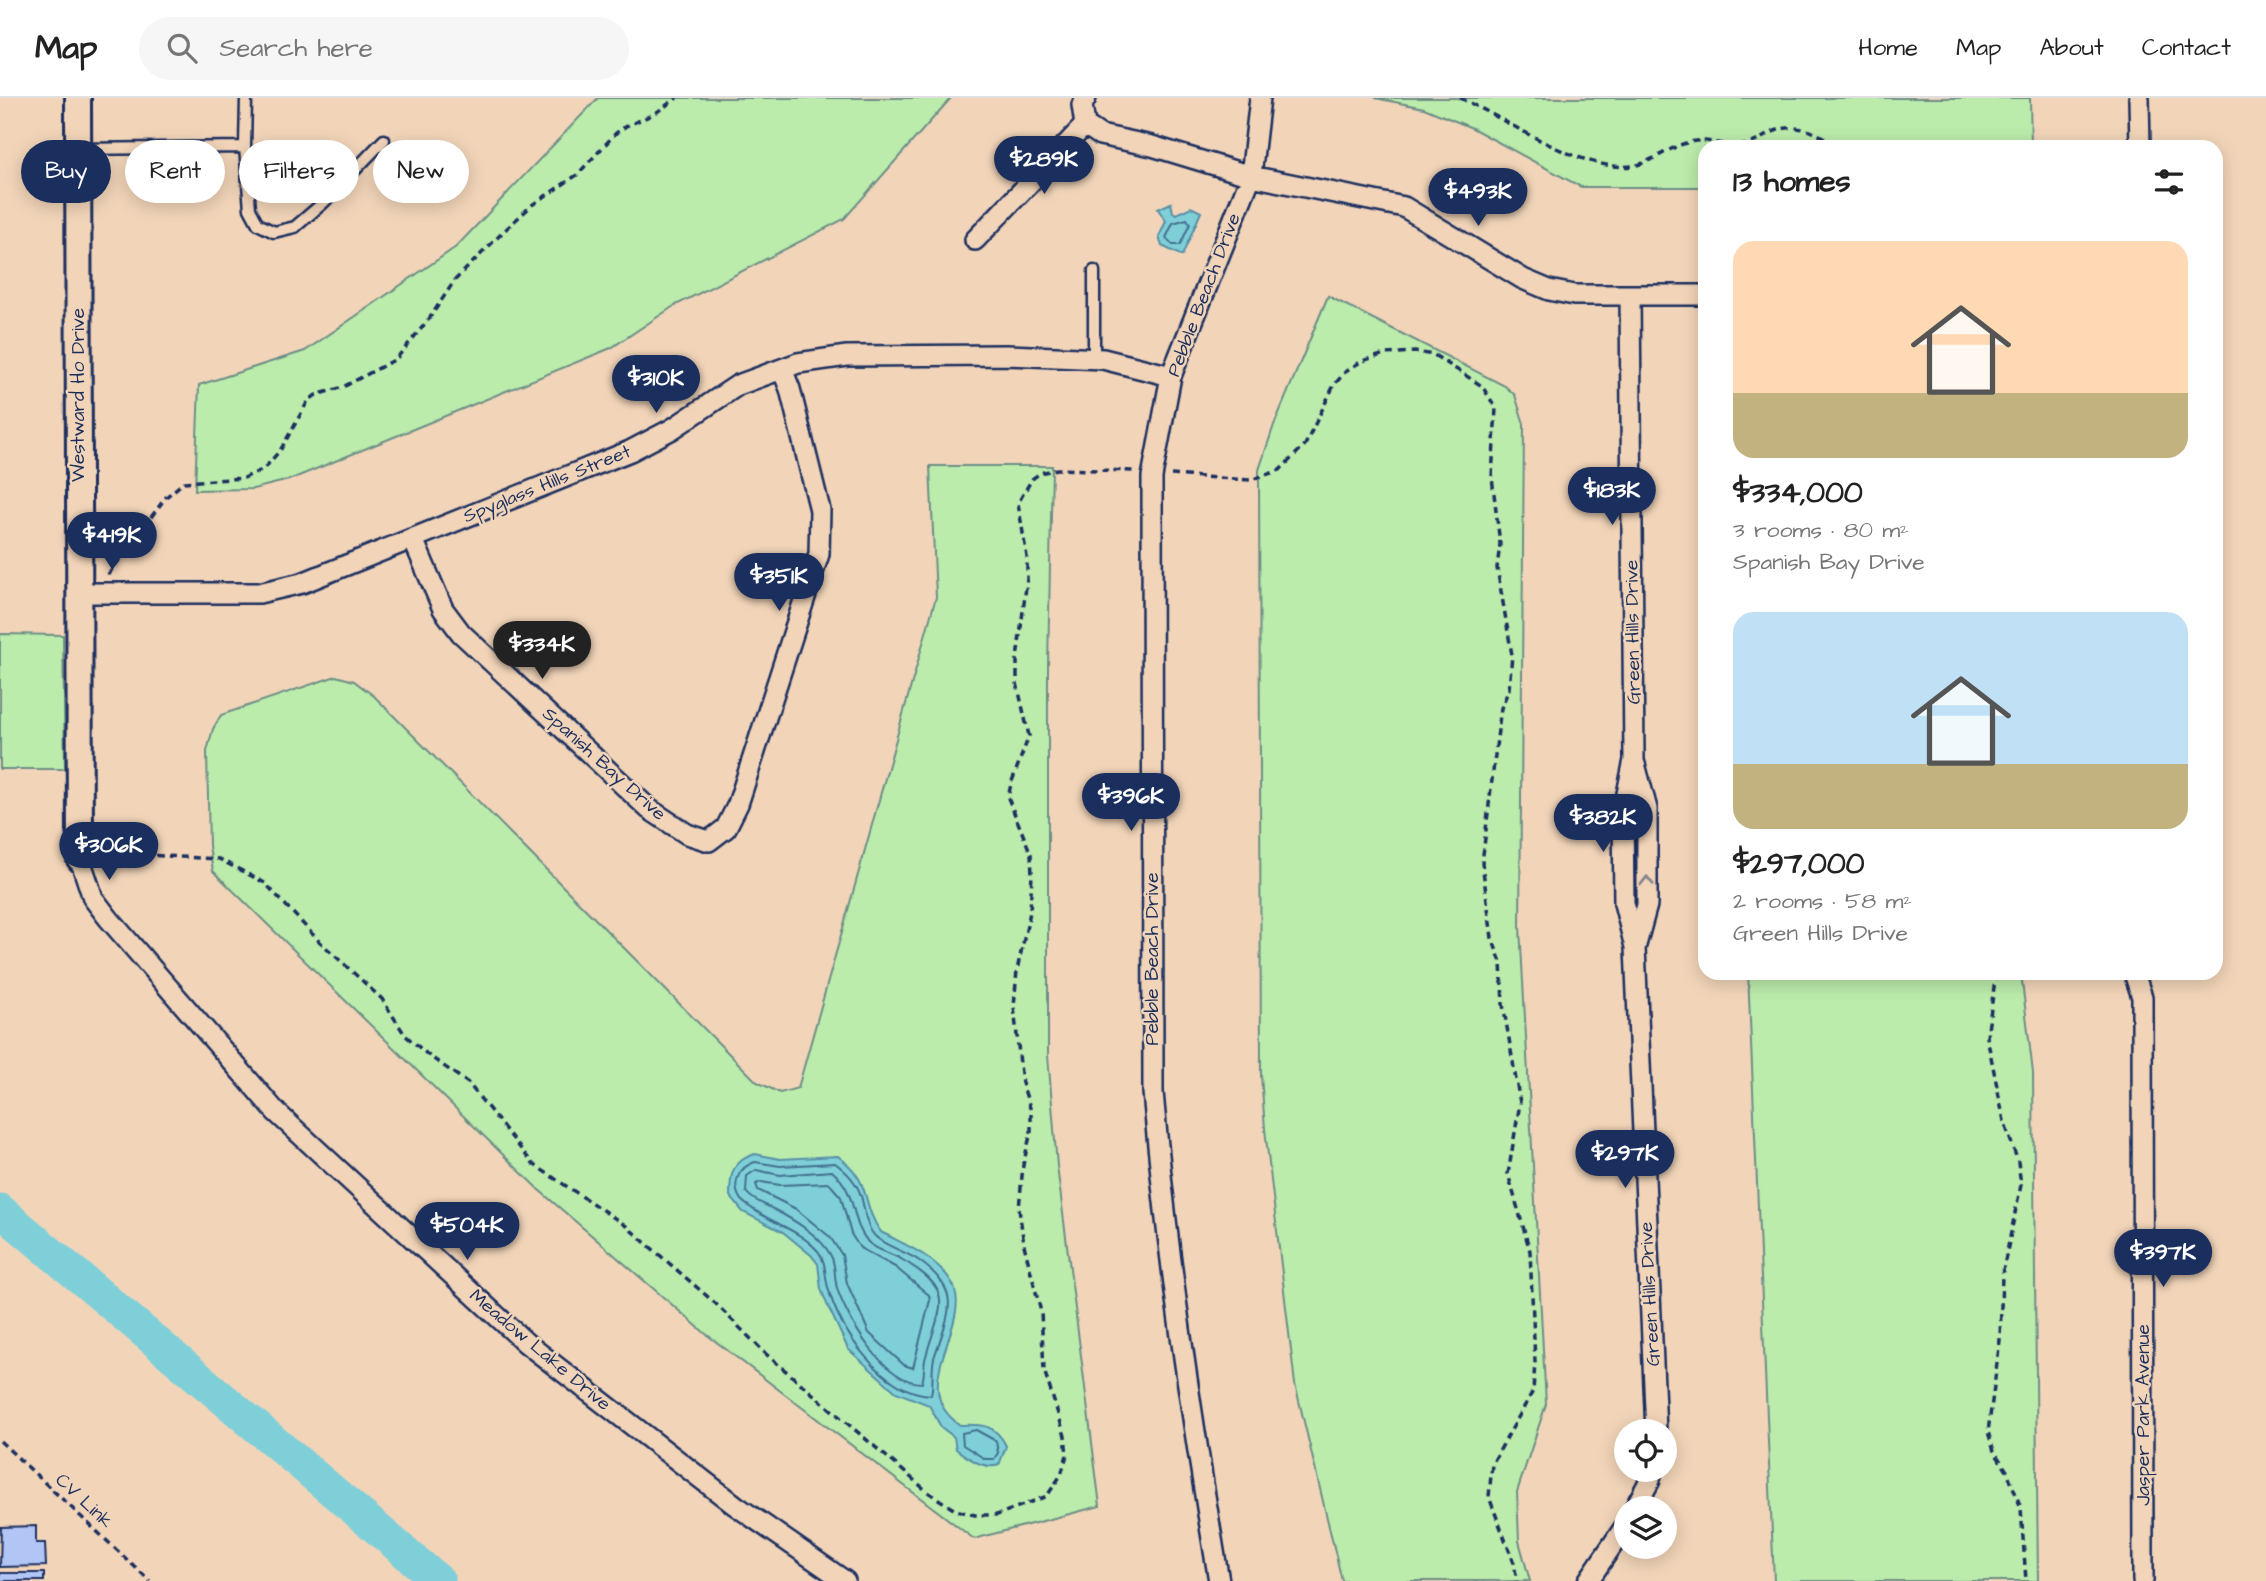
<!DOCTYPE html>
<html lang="en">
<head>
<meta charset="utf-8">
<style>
  :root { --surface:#fff; --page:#f6f6f6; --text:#222; --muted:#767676; --line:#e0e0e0; --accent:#1b2f5e }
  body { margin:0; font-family:"Architects Daughter",sans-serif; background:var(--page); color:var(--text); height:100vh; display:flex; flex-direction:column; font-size:26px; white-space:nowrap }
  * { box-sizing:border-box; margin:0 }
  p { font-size:23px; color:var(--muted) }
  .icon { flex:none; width:38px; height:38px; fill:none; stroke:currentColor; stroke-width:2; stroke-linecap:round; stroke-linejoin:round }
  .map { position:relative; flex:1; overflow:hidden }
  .drawer { position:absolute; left:1698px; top:42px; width:525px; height:840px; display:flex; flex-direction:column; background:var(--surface); border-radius:21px; box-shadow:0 4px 18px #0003 }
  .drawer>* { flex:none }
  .guide { position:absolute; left:21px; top:42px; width:665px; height:63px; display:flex; gap:14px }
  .buttons { position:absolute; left:1614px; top:1321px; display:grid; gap:14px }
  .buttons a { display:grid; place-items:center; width:63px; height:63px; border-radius:50%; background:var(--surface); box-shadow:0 4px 18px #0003; font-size:35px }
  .price { position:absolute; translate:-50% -60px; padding:0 16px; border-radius:24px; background:var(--accent); color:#fff; font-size:23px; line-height:46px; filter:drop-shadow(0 2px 4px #0008) }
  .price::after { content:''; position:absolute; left:50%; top:42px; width:21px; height:16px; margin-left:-10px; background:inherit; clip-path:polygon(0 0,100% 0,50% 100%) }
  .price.on { background:#222; color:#fff }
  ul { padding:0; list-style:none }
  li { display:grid; align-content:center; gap:14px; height:371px; padding:0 35px }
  li span { display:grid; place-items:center; height:217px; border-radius:21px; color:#555 }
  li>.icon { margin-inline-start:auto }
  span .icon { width:126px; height:126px; fill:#fffc; stroke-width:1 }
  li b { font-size:30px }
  h2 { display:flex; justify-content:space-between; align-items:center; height:84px; padding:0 35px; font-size:30px }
  .chip { padding:0 24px; border-radius:32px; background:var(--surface); box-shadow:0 4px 18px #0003; font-size:24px; line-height:63px }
  .chip.on { background:var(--accent); color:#fff }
  header { display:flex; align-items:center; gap:42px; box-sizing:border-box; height:98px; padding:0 35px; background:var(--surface); border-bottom:2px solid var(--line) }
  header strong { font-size:33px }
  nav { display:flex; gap:38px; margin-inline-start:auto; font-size:24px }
  .search { width:490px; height:63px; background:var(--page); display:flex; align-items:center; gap:18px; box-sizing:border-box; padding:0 24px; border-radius:38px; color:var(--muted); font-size:26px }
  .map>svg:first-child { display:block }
</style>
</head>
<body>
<header>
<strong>Map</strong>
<div class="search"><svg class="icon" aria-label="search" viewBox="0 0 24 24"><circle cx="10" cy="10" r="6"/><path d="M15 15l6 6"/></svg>Search here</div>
<nav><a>Home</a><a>Map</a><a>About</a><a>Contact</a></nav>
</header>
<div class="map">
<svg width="2266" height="1483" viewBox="0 0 2266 1483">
  <rect width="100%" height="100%" fill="#f2d5b9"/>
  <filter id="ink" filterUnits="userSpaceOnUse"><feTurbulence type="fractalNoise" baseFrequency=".0143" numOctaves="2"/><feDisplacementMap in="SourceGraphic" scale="14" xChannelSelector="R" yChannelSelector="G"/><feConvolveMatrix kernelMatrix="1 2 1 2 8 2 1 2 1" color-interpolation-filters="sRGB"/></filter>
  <g filter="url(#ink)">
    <!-- green -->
    <path fill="#bcecac" stroke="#6c8e85" stroke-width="2" d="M598,0H951L844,121L674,208L611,250L289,382L253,391L195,392L199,287L305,253L456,149Z
      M1375,0H2030L2031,49H1704V89H1581L1472,30L1424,10Z
      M1328,198L1505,288L1515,297L1524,326L1520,829L1546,1306L1517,1394L1519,1443L1530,1483H1342L1295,1286L1265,1031L1261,977L1259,372L1274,327Z
      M930,368H1052L1048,568V957L1057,1068L1100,1408L974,1441L706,1236L539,1092L213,773L209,748L207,653L213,631L221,617L336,578L354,583L374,598L757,984L780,995L798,990L936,499Z
      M0,536L63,537L65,671H0Z
      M1748,875H2021L2033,975L2038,1483H1774Z"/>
    <!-- water -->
    <path fill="#7fcfd8" stroke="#578fa7" stroke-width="2" d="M1171,105L1173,114L1176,116L1191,109L1201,114L1182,158L1162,148L1159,139L1166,123L1158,111Z
      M755,1056L780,1061L838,1058C874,1085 860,1106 881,1134C905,1147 935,1158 951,1183C977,1223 903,1289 960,1327C981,1326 996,1326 1006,1348L999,1367C984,1372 968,1360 956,1351L954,1339L941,1329L929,1307L896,1294L848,1251L827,1206L821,1191L818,1166L811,1157L783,1134L743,1114L730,1098C730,1076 732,1063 755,1056Z"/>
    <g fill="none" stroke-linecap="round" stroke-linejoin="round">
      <!-- shore -->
      <path stroke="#436f8f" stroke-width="2" d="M1187,121L1190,126L1180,147H1173L1166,140L1173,125Z
        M755,1064L780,1068L835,1065C846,1073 857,1085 861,1098C865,1111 865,1129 876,1139C887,1149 905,1153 918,1162C964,1194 949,1214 934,1260C931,1272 934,1285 931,1297C883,1295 838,1232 828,1189C824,1176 827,1165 818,1153C797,1129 763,1123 741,1102C731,1087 738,1069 755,1064Z
        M756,1072L780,1077L832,1073C859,1096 849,1122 868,1144C877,1153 891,1155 901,1161C958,1194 940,1207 926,1258C923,1267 925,1276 922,1285C885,1285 847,1222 837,1190C834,1180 836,1167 831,1158C820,1137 794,1122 773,1111C764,1106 753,1103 746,1094L747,1078Z
        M761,1084L780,1087L829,1085L841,1099L851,1136L860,1150L895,1169L929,1197L930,1202L913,1270L904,1267L869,1235L847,1185L842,1157L830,1139L796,1111L758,1092L756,1086Z
        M976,1332L996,1343L998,1355L994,1361H985L963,1347L962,1335Z"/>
      <!-- river -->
      <path stroke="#7fcfd8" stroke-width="33" d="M0,1112L439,1483"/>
    </g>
    <!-- building -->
    <path fill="#b2c6f5" stroke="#1b2f5e" stroke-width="2" d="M36,1428V1445H45L46,1468L0,1469L1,1429Z
      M0,1475H44V1483H0Z"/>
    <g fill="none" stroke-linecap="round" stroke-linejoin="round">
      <!-- service casing -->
      <g stroke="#1b2f5e" stroke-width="15">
        <path id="service" d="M245,49L246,0
          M78,51L245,49L250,111L258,126L274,134L295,129L323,105L384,42
          M1094,261V173"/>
      </g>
      <!-- minor casing -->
      <g stroke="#1b2f5e" stroke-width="24">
        <path id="minor" d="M1086,0L1082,7L1085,27L1100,37L1152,48L1251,78L1404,109L1523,181L1549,192L1574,197H1704
          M2139,0L2140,49
          M975,142L1085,27
          M1630,197L1634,662L1623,715L1624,805L1635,849L1656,1334
          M413,441L443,511L461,535L649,711L687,736L709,743L726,730L738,706L819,456L820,412L790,291L782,271
          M79,495H259L302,485L630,353L672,331L738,287L798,265L847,258L1006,257L1103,261L1171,278
          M1635,666L1647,711V807L1636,847
          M80,761L93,800L109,821L276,1014L526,1245L735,1407L845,1483
          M2134,875L2142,899L2143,1483
          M1635,1410L1650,1382L1652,1372
          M1219,1483C1192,1321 1167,1158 1153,994L1152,379L1171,278L1251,78L1260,0
          M1588,1483L1626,1427"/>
      </g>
      <!-- tertiary casing -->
      <g stroke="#1b2f5e" stroke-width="30">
        <path id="tertiary" d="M78,0L80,761"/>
      </g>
      <!-- path -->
      <path stroke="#1b2f5e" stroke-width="3.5" stroke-dasharray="7 5" stroke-linecap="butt" d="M1460,0C1505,20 1588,79 1637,67C1658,61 1675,45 1696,43C1713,41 1731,52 1749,46C1759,43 1768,35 1778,32C1797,25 1822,35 1836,49
        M1171,377L1251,382L1280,372L1305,347L1334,287L1346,273L1362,263L1385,256L1415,254L1434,257L1482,288L1496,310L1492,379L1500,446L1497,470L1512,557L1509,591L1501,610L1498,632L1482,765L1492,840L1501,864L1503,906L1520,1005L1508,1076L1530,1153L1535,1264L1533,1293L1492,1366L1489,1399L1514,1465L1517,1483
        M108,477L166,399L184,384L244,380L264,371L281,351L308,303L316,297L343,289L396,261L429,221L455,182L505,132L532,107L577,77L616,35L626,28L654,16L677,0
        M108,755L219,761L265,785L318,842L382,901L405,937L428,957L468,985L533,1066L625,1127L715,1205L766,1256L928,1394L955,1412L975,1417H997L1047,1398L1061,1377L1067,1357L1065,1338L1044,1272L1041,1214L1024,1147L1019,1111L1023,1067L1031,1034V1013L1022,985L1014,909L1017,872L1030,814L1032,776L1031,756L1008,700L1011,686L1029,638L1017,585V561L1027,481V459L1018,405L1032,381L1040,375L1057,371L1136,373
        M1996,875L1987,939L2004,1023L2018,1064L2021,1087L2002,1177L2000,1242L1988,1334L1994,1353L2007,1373L2021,1410L2026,1483
        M0,1343L150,1483"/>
      <!-- service -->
      <use href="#service" stroke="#f2d5b9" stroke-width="10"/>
      <!-- minor -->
      <use href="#minor" stroke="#f2d5b9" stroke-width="19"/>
      <!-- tertiary -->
      <use href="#tertiary" stroke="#f2d5b9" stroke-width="24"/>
    </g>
    <!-- one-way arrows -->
    <defs><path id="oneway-chevron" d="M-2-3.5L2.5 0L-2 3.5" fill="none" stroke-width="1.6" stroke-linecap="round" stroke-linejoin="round" transform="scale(1.75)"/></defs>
    <use stroke="#86828c" href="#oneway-chevron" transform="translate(1647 783) rotate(-90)"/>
  </g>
  <g text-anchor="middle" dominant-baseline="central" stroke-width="5" stroke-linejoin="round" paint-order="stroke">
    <!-- street labels -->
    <g font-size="19" fill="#1b2f5e" stroke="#f2d5b9">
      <text transform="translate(1204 197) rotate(-69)">Pebble Beach Drive</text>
      <text transform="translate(78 297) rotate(-90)">Westward Ho Drive</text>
      <text transform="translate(547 386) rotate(-22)">Spyglass Hills Street</text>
      <text transform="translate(1633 534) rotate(-91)">Green Hills Drive</text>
      <text transform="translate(604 666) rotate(42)">Spanish Bay Drive</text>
      <text transform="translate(1152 861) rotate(-90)">Pebble Beach Drive</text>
      <text transform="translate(1650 1196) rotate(-93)">Green Hills Drive</text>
      <text transform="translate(540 1252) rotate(40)">Meadow Lake Drive</text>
      <text transform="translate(2143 1317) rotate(-90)">Jasper Park Avenue</text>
      <text transform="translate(84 1403) rotate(43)">CV Link</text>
    </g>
  </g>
</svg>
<div class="buttons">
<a><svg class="icon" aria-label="locate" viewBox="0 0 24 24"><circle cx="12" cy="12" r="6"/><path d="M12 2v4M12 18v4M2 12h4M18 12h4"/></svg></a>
<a><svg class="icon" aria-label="layers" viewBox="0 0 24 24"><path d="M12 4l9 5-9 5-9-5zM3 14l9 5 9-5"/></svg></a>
</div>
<b class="price" style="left:1044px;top:98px">$289K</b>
<b class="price" style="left:1478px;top:130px">$493K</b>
<b class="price" style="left:656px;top:317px">$310K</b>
<b class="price" style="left:1612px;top:429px">$183K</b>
<b class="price" style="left:112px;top:474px">$419K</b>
<b class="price" style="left:779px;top:515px">$351K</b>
<b class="price on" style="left:542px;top:583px">$334K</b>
<b class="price" style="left:1131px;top:735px">$396K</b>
<b class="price" style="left:1603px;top:756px">$382K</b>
<b class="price" style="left:109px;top:784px">$306K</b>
<b class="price" style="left:1625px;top:1092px">$297K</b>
<b class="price" style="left:467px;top:1164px">$504K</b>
<b class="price" style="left:2163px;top:1191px">$397K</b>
<div class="guide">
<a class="chip on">Buy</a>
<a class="chip">Rent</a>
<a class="chip">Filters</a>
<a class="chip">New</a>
</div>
<section class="drawer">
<h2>13 homes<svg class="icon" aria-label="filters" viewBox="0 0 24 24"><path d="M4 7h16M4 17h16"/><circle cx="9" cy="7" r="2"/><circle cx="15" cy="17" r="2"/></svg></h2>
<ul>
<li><span style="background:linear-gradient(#ffd9b3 70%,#c2b280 0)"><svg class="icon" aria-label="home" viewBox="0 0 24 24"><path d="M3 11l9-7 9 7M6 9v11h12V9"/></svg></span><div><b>$334,000</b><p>3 rooms · 80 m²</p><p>Spanish Bay Drive</p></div></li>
<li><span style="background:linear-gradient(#bfe0f5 70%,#c2b280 0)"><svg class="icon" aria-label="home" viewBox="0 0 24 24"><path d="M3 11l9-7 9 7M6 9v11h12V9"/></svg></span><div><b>$297,000</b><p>2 rooms · 58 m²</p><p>Green Hills Drive</p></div></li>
</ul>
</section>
</div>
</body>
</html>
